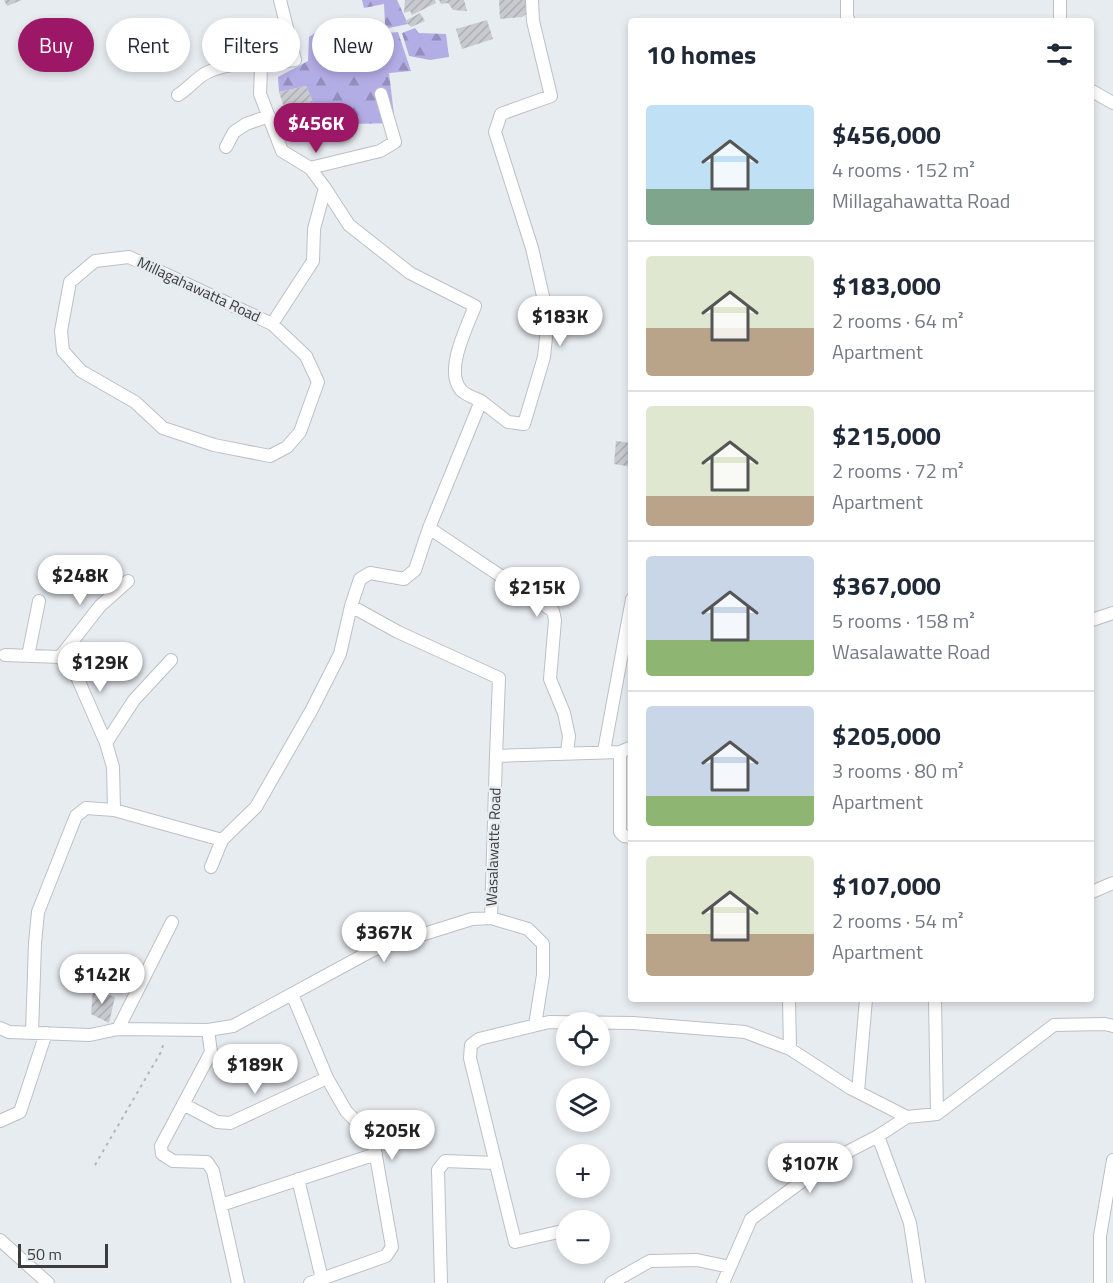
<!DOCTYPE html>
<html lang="en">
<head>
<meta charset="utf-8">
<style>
  :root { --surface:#fff; --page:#f2f2f3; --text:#1f2937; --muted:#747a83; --line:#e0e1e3; --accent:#9d1767 }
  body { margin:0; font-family:"Titillium Web",sans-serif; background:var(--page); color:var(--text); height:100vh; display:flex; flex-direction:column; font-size:22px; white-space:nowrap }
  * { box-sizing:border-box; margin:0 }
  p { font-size:20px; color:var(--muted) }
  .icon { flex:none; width:33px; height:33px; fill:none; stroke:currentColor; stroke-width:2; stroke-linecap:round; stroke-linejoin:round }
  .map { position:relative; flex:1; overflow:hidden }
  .drawer { position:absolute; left:628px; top:18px; width:466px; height:984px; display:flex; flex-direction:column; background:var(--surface); border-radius:6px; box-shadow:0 3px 9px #0003 }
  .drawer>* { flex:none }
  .top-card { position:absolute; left:18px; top:18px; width:520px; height:54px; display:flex; gap:12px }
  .buttons { position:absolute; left:556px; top:1012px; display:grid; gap:12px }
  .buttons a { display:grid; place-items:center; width:54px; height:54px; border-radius:50%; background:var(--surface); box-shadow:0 3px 9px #0003; font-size:30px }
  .scale { position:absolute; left:18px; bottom:15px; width:90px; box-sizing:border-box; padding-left:6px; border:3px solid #3a3c3e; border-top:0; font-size:16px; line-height:21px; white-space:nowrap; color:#3a3c3e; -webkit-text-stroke:4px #e7ecf1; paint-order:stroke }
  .price { position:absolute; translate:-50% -51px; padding:0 14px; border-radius:21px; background:#fff; color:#222; font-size:20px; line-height:39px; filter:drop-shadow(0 2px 3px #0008) }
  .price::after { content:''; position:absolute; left:50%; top:36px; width:18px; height:14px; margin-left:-9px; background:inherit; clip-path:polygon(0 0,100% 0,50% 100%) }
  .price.current { background:var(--accent); color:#fff }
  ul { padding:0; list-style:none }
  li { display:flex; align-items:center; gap:18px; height:150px; padding:0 18px }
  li+li { border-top:2px solid var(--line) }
  li span { display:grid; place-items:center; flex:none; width:168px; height:120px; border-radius:6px; color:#555 }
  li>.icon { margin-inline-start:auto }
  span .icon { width:72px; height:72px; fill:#fffc; stroke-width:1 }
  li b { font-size:26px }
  h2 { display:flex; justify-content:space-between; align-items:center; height:72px; padding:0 18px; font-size:26px }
  .chip { padding:0 21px; border-radius:27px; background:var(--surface); box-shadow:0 3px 9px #0003; font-size:21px; line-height:54px }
  .chip.current { background:var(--accent); color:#fff }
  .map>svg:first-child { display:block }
</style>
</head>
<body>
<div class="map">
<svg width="1113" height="1283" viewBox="0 0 1113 1283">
  <defs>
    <pattern id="forest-firs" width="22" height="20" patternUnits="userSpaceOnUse" patternTransform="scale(1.5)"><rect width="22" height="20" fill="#b3ade6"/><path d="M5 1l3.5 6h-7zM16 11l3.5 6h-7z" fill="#938ebc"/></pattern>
    <pattern id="building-hatch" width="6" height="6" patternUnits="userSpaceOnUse" patternTransform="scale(1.5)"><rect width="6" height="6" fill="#c7cacf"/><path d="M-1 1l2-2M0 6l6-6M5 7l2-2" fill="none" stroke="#acaeb3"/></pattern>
  </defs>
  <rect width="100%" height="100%" fill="#e7ecf1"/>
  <!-- forest -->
  <path fill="url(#forest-firs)" d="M362,0H397L408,24L389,28L385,24L384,4L364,8Z
    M329,23L336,38L398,32L411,71L389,73L395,123L311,125L316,109L306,86L279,92L278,77L308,61L309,37Z
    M415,28L419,33L446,34L449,57L430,60L409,56L402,33Z"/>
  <!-- building -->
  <path fill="url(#building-hatch)" d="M4,0H22L7,6Z
    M405,0H435L436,3L412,15L410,11L404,13Z
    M439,0H464L467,11L453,10L448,3L441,4Z
    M499,0H528L529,12L522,17L500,19Z
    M420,13L425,21L411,27L405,21Z
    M487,20L493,39L462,49L456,29Z
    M306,86L316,109L300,114L302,122L290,126L279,92Z
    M616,441L632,443V467L614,464Z
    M93,989L115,997L109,1023L91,1014Z"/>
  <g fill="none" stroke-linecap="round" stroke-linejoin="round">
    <!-- minor casing -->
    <g stroke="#bcc0c5" stroke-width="14">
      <path id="minor" d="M847,0V17L849,21
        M1060,0V21
        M1092,91L1113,103
        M178,95C188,89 197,77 208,72C227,63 248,64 269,63
        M226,147L234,132L246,124L269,116
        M310,168L380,151L395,142L381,94
        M325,188L349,225L410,273L475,306C467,327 444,371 461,390C465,395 475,398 481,401
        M129,257L272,324L306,356L318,382L300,432L287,447L270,456L214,445L163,428L135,402L81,371L63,351L61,331L70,282L95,261Z
        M272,324L313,261L314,229L325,188L310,168L282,151L260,94L261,68L270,63L295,60L280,0
        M429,528L553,611L555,620L550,679L564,713L569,736L567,753
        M351,606L360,579L370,573L404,579L415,570L429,528L481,401L508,422L524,424L544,357L548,318L532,248L495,132L501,114L551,96L533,21L532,0
        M1092,620L1113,613
        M5,655L60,657L77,677L106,743L113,767L114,810
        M28,656L39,601
        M60,657L100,606L128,581
        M106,743L134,700L171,660
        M604,751L632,599
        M620,752V832L624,836L632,837
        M211,867L222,840L256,807L311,711L340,654L351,606L398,632L499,678L496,756
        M1092,892L1113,883
        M491,918L528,929L543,944V975L535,1025
        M292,994L327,1078L346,1111L373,1139L392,1247L386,1256L310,1283
        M789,999L790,1049
        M935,999L937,1114
        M0,1028L9,1032L90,1035L118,1029L208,1030L233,1026L373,950L472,919L491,918L496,756L620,752L632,747
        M118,1029L172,922
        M208,1030L211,1052L161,1146L162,1154L173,1161L207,1162L213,1171L238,1283
        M32,1033L35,943L38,912L76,816L86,808L114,810L222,840
        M858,1092L866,999
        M183,1104L217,1122L230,1123L327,1078
        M0,1121L20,1112L46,1033
        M878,1136L910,1223L919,1283
        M298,1179L322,1279
        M221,1205L376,1154
        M567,1230L515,1242L470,1058L471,1045L479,1039L549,1022L633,1023L745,1032L790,1049L850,1088L907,1117L937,1114L1054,1025L1105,1024L1113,1026
        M0,1240L48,1283
        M441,1283L438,1170L445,1161L496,1163
        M611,1283L650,1261L697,1260L730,1267
        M723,1283L751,1219L828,1162L878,1136L907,1117
        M1100,1283V1236L1113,1160"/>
    </g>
    <!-- path -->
    <path stroke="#b2b6ba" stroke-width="2" stroke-dasharray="3 4.5" stroke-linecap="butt" d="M95,1165L161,1052L164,1042"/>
    <!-- minor -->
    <use href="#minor" stroke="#fff" stroke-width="12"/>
  </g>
  <g text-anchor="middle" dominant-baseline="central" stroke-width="5" stroke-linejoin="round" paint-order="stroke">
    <!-- street labels -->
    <g font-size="15" fill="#3a3c3e" stroke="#e7ecf1">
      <text transform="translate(199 289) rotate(25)">Millagahawatta Road</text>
      <text transform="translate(493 847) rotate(-88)">Wasalawatte Road</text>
    </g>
  </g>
</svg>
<div class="buttons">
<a><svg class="icon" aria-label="locate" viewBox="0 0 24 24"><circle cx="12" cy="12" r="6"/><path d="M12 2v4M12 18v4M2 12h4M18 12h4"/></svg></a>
<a><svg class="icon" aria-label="layers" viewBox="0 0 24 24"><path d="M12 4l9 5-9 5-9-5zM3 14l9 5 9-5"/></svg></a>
<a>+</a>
<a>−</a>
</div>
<div class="scale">50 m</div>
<b class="price current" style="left:316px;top:154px">$456K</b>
<b class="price" style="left:560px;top:347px">$183K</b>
<b class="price" style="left:80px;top:606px">$248K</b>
<b class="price" style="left:537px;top:618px">$215K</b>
<b class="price" style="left:100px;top:693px">$129K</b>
<b class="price" style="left:384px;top:963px">$367K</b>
<b class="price" style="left:102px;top:1005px">$142K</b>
<b class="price" style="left:255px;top:1095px">$189K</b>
<b class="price" style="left:392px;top:1161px">$205K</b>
<b class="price" style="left:810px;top:1194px">$107K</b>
<div class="top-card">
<a class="chip current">Buy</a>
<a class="chip">Rent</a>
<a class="chip">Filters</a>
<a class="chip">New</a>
</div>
<section class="drawer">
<h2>10 homes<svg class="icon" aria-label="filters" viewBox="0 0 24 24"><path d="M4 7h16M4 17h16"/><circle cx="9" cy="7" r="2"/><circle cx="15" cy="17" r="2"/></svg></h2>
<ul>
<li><span style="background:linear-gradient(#bfe0f5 70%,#7fa58c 0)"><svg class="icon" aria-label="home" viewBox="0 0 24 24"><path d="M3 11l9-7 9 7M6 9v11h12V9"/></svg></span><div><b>$456,000</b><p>4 rooms · 152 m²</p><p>Millagahawatta Road</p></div></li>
<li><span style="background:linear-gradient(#dfe7d0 60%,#b9a48a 0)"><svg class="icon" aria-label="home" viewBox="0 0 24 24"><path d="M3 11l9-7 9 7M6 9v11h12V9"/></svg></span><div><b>$183,000</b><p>2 rooms · 64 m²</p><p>Apartment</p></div></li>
<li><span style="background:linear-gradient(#dfe7d0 75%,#b9a48a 0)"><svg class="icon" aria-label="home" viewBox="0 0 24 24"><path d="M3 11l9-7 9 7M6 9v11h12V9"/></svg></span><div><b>$215,000</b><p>2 rooms · 72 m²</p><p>Apartment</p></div></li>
<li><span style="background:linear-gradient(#c9d6e8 70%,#8fb573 0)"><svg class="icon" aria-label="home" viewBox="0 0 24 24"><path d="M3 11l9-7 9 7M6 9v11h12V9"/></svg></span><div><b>$367,000</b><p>5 rooms · 158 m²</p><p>Wasalawatte Road</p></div></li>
<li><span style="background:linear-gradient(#c9d6e8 75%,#8fb573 0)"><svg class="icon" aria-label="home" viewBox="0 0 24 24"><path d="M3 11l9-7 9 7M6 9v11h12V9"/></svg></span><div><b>$205,000</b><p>3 rooms · 80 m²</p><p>Apartment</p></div></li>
<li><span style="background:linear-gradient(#dfe7d0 65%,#b9a48a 0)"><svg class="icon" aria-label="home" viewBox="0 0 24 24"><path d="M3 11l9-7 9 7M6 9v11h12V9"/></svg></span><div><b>$107,000</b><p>2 rooms · 54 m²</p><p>Apartment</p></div></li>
</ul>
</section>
</div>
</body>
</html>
